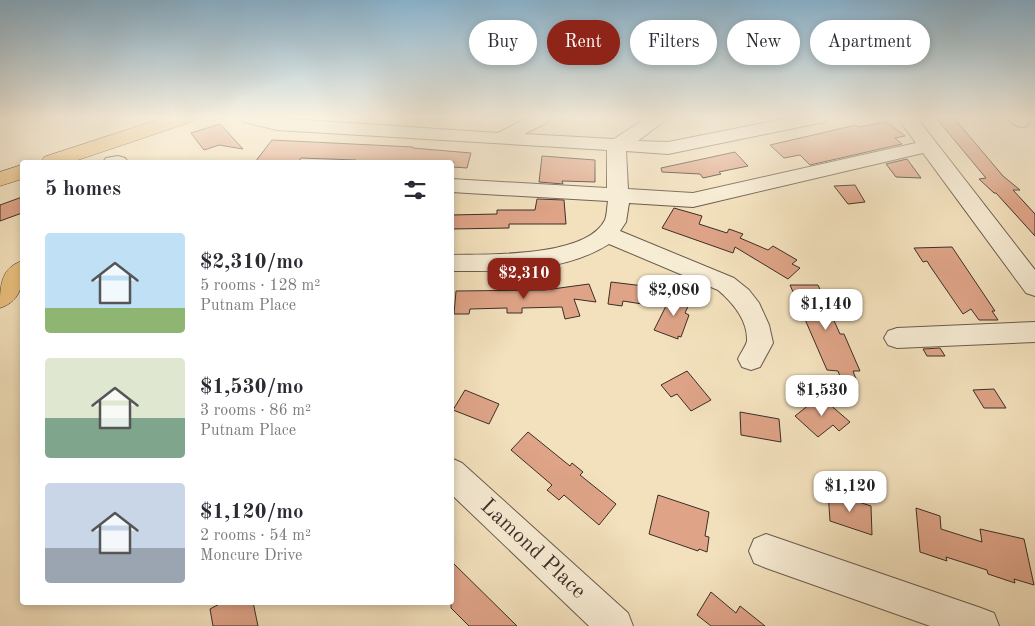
<!DOCTYPE html>
<html lang="en">
<head>
<meta charset="utf-8">
<style>
  :root { --surface:#fff; --page:#f2f2f3; --text:#2b2b33; --muted:#7c7c81; --accent:#8f2418 }
  body { margin:0; font-family:"Old Standard TT",serif; background:var(--page); color:var(--text); height:100vh; display:flex; flex-direction:column; font-size:19px; white-space:nowrap }
  * { box-sizing:border-box; margin:0 }
  p { font-size:16px; color:var(--muted) }
  .icon { flex:none; width:28px; height:28px; fill:none; stroke:currentColor; stroke-width:2; stroke-linecap:round; stroke-linejoin:round }
  .map { position:relative; flex:1; overflow:hidden }
  .details { position:absolute; left:20px; top:160px; width:434px; height:445px; display:flex; flex-direction:column; background:var(--surface); border-radius:5px; box-shadow:0 2px 8px #0003 }
  .details>* { flex:none }
  .banner { position:absolute; left:469px; top:20px; width:475px; height:45px; display:flex; gap:10px }
  .price { position:absolute; translate:-50% -42px; padding:0 11px; border-radius:10px; background:#fff; color:#222; font-size:16px; line-height:32px; filter:drop-shadow(0 1px 2px #0008) }
  .price::after { content:''; position:absolute; left:50%; top:30px; width:15px; height:11px; margin-left:-8px; background:inherit; clip-path:polygon(0 0,100% 0,50% 100%) }
  .price.on { background:var(--accent); color:#fff }
  ul { padding:0; list-style:none }
  li { display:flex; align-items:center; gap:15px; height:125px; padding:0 25px }
  li span { display:grid; place-items:center; flex:none; width:140px; height:100px; border-radius:5px; color:#555 }
  li>.icon { margin-inline-start:auto }
  span .icon { width:60px; height:60px; fill:#fffc; stroke-width:1 }
  li b { font-size:21px }
  h2 { display:flex; justify-content:space-between; align-items:center; height:60px; padding:0 25px; font-size:21px }
  .chip { padding:0 18px; border-radius:22px; background:var(--surface); box-shadow:0 2px 8px #0003; font-size:18px; line-height:45px }
  .chip.on { background:var(--accent); color:#fff }
  .map>svg:first-child { display:block }
</style>
</head>
<body>
<div class="map">
<svg width="1035" height="626" viewBox="0 0 1035 626">
  <rect width="100%" height="100%" fill="#f3e1bd"/>
  <filter id="stains"><feTurbulence type="fractalNoise" baseFrequency=".004" numOctaves="4"/><feColorMatrix values="0 0 0 0 .2 0 0 0 0 .09 0 0 0 0 .02 0 0 0 .5 -.17"/></filter>
  <radialGradient id="worn" r=".72"><stop offset=".6" stop-color="#630" stop-opacity="0"/><stop offset="1" stop-color="#630" stop-opacity=".3"/></radialGradient>
  <!-- building -->
  <path fill="#dfa488" stroke="#3c2e27" d="M936,118H954L1003,176L1020,190H1013L1035,214V236L996,193H994L979,179L986,178Z
    M887,122L905,136L895,138L902,144L810,165L800,155L784,158L770,145L856,125L858,127Z
    M220,124L243,149L219,145L204,150L191,133Z
    M272,140L413,147V148L471,153L467,168L453,167L454,162H355L356,160L301,158L298,162H255Z
    M735,152L748,166L719,172L721,174L703,178L700,174L662,172L661,168Z
    M542,156L595,160V182L562,181L563,184L539,182Z
    M907,159L921,178L896,177L886,164Z
    M855,185L865,202L848,204L834,186Z
    M22,197V213L0,221V205Z
    M537,199L564,200L566,224H509V228L451,229V215L497,214V210H535Z
    M674,208L702,216L699,224L727,233L729,229L743,234L740,238L768,250L773,246L797,260L792,264L800,268L788,279L735,247L733,253L662,228Z
    M952,247L995,311H992L998,320H979L971,309L963,314L930,266L927,261L923,262L914,248Z
    M611,282L644,286L642,304L623,301L622,306L608,304Z
    M589,284L596,302L574,299L580,316L565,319L562,307L522,308V313H507V308L470,309L469,314H454L456,291L545,290Z
    M790,285H818L840,334H844L860,371H853L856,379H841L838,371L827,370Z
    M672,294L691,300L685,313L689,315L681,337L678,336V339L654,330Z
    M940,348L945,356H927L923,349Z
    M687,371L711,400L691,411L677,394L671,397L661,385Z
    M994,389L1006,408H984L973,390Z
    M465,390L499,404L489,424L453,410Z
    M820,396L850,422L839,431L833,425L818,437L795,416Z
    M740,412L779,419L781,442L741,435Z
    M528,432L570,466L572,463L583,472L580,475L616,504L599,525L564,495L559,500L547,490L552,485L511,450Z
    M828,492L871,506L872,535L830,521Z
    M658,495L709,512L705,536L709,537L707,552L699,549L698,551L649,534Z
    M916,508L940,516L941,529L982,542L980,529L1024,539L1034,585L1014,579L1015,583L988,574L987,570L946,557L947,561L920,552Z
    M451,561L517,626H469L451,608Z
    M711,592L736,613L740,606L765,626H711L697,615Z
    M223,602H253L258,626H213L210,609Z"/>
  <g fill="none" stroke-linecap="round" stroke-linejoin="round">
    <!-- minor casing -->
    <g stroke="#6a5b4c" stroke-width="2">
      <path id="minor" d="M241,118H273L498,133L527,118H551L548,122L524,134L614,139L646,118H668L638,141L668,142L790,118H828L825,122L819,123L668,154L626,151L628,189L693,193L916,143L898,118H917L1035,270V296L1026,293L923,153L693,207L629,203L626,222L620,231L734,278L749,290L759,303L769,325L773,343L760,367L751,370L742,367L738,359C740,354 746,346 747,341C748,320 732,302 718,290L609,244C563,273 504,271 451,271V255C487,254 586,258 605,220C607,215 607,207 608,201L451,192V179L607,188V150L277,130L244,122Z
        M1008,118H1028L1030,122L1027,126C1018,128 1014,126 1008,118Z
        M118,156L125,158L128,162H103L106,158Z
        M1035,322V342L897,348L888,345L884,338L888,331L897,328Z
        M451,458L462,463L628,613L633,626H589L451,494Z
        M766,534L981,608L994,613L999,626H930L766,568L754,563L749,551L754,539Z"/>
    </g>
    <!-- major casing -->
    <g stroke="#3c2e27" stroke-width="1">
      <path id="major" d="M163,118H194L191,122L72,162H41L44,157Z
        M22,165V179L0,186V172Z
        M22,261C25,280 22,301 0,308C0,287 0,268 22,261Z"/>
    </g>
    <!-- minor -->
    <use href="#minor" fill="#f7ecd4" fill-rule="evenodd"/>
    <!-- major -->
    <use href="#major" fill="#eac07e" fill-rule="evenodd"/>
  </g>
  <!-- sky -->
  <linearGradient id="sky" x2="0" y2="1"><stop stop-color="#8ab7d5"/><stop offset="0.57" stop-color="#faf2e1"/><stop offset="1" stop-color="#faf2e1" stop-opacity="0"/></linearGradient>
  <rect width="1035" height="206" fill="url(#sky)"/>
  <g text-anchor="middle" dominant-baseline="central" stroke-width="4" stroke-linejoin="round" paint-order="stroke">
    <!-- near-street labels -->
    <g font-size="22" fill="#3c2e27" stroke="#f7ecd4">
      <text transform="translate(533 549) rotate(43)">Lamond Place</text>
    </g>
  </g>
  <rect width="100%" height="100%" filter="url(#stains)"/>
  <rect width="100%" height="100%" fill="url(#worn)"/>
</svg>
<b class="price on" style="left:524px;top:300px">$2,310</b>
<b class="price" style="left:674px;top:317px">$2,080</b>
<b class="price" style="left:826px;top:331px">$1,140</b>
<b class="price" style="left:822px;top:417px">$1,530</b>
<b class="price" style="left:850px;top:513px">$1,120</b>
<div class="banner">
<a class="chip">Buy</a>
<a class="chip on">Rent</a>
<a class="chip">Filters</a>
<a class="chip">New</a>
<a class="chip">Apartment</a>
</div>
<section class="details">
<h2>5 homes<svg class="icon" aria-label="filters" viewBox="0 0 24 24"><path d="M4 7h16M4 17h16"/><circle cx="9" cy="7" r="2"/><circle cx="15" cy="17" r="2"/></svg></h2>
<ul>
<li><span style="background:linear-gradient(#bfe0f5 75%,#8fb573 0)"><svg class="icon" aria-label="home" viewBox="0 0 24 24"><path d="M3 11l9-7 9 7M6 9v11h12V9"/></svg></span><div><b>$2,310/mo</b><p>5 rooms · 128 m²</p><p>Putnam Place</p></div></li>
<li><span style="background:linear-gradient(#dfe7d0 60%,#7fa58c 0)"><svg class="icon" aria-label="home" viewBox="0 0 24 24"><path d="M3 11l9-7 9 7M6 9v11h12V9"/></svg></span><div><b>$1,530/mo</b><p>3 rooms · 86 m²</p><p>Putnam Place</p></div></li>
<li><span style="background:linear-gradient(#c9d6e8 65%,#9aa5b1 0)"><svg class="icon" aria-label="home" viewBox="0 0 24 24"><path d="M3 11l9-7 9 7M6 9v11h12V9"/></svg></span><div><b>$1,120/mo</b><p>2 rooms · 54 m²</p><p>Moncure Drive</p></div></li>
</ul>
</section>
</div>
</body>
</html>
